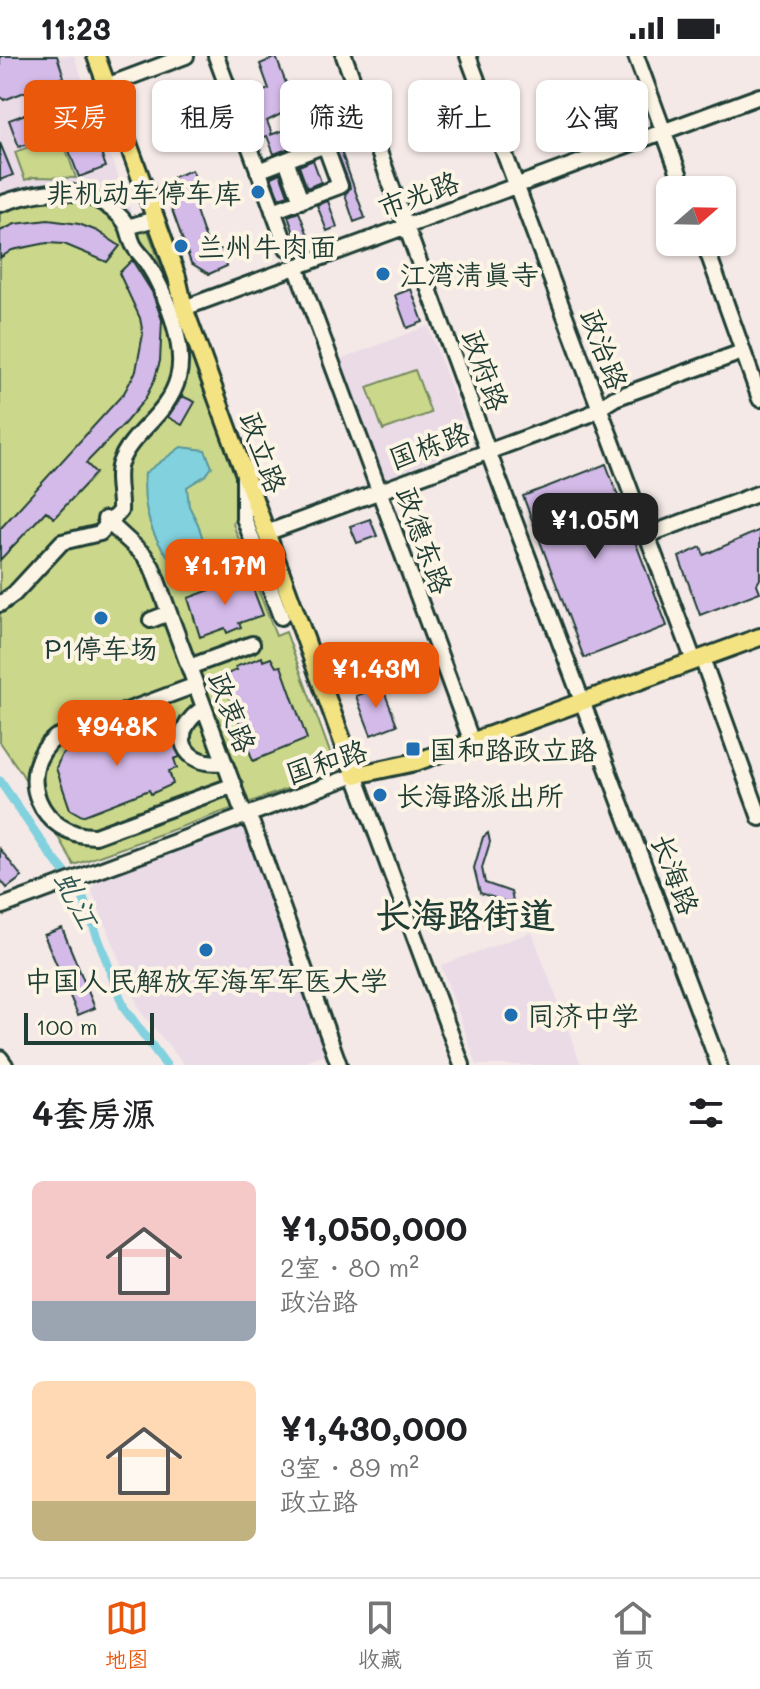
<!DOCTYPE html>
<html lang="zh">
<head>
<meta charset="utf-8">
<style>
  :root { --surface:#fff; --page:#f6f6f6; --text:#202124; --muted:#757577; --line:#e0e0e0; --accent:#ea580c }
  body { margin:0; font-family:Mali,"LXGW WenKai TC",sans-serif; background:var(--page); color:var(--text); height:100vh; display:flex; flex-direction:column; font-size:30px; white-space:nowrap }
  * { box-sizing:border-box; margin:0 }
  p { font-size:26px; color:var(--muted) }
  .icon { flex:none; width:44px; height:44px; fill:none; stroke:currentColor; stroke-width:2; stroke-linecap:round; stroke-linejoin:round }
  .map { position:relative; height:1009px; overflow:hidden }
  .side { display:flex; flex-direction:column; background:var(--surface); flex:1 }
  .side>* { flex:none }
  .banner { position:absolute; left:24px; top:24px; width:712px; height:72px; display:flex; gap:16px }
  .needle { width:52px; rotate:70deg }
  .controls { position:absolute; left:656px; top:120px; display:grid; gap:16px }
  .controls a { display:grid; place-items:center; width:80px; height:80px; border-radius:12px; background:var(--surface); box-shadow:0 2px 6px #0004; font-size:40px }
  .scale { position:absolute; left:24px; bottom:20px; width:130px; box-sizing:border-box; padding-left:8px; border:4px solid #1f3d34; border-top:0; font-size:22px; line-height:28px; white-space:nowrap; color:#1f3d34; -webkit-text-stroke:6px #fcf5e5; paint-order:stroke }
  .price { position:absolute; translate:-50% -68px; padding:0 18px; border-radius:16px; background:var(--accent); color:#fff; font-size:26px; line-height:52px; filter:drop-shadow(0 2px 4px #0008) }
  .price::after { content:''; position:absolute; left:50%; top:48px; width:24px; height:18px; margin-left:-12px; background:inherit; clip-path:polygon(0 0,100% 0,50% 100%) }
  .price.selected { background:#222; color:#fff }
  ul { padding:0; list-style:none }
  li { display:flex; align-items:center; gap:24px; height:200px; padding:0 32px }
  li span { display:grid; place-items:center; flex:none; width:224px; height:160px; border-radius:12px; color:#555 }
  li>.icon { margin-inline-start:auto }
  span .icon { width:96px; height:96px; fill:#fffc; stroke-width:1 }
  li b { font-size:34px }
  h2 { display:flex; justify-content:space-between; align-items:center; height:96px; padding:0 32px; font-size:34px }
  .chip { padding:0 28px; border-radius:12px; background:var(--surface); box-shadow:0 2px 6px #0004; font-size:28px; line-height:72px }
  .chip.selected { background:var(--accent); color:#fff }
  .status { display:flex; justify-content:space-between; align-items:center; height:56px; padding:0 40px; background:var(--surface); direction:ltr }
  .status svg { height:22px; fill:currentColor }
  .menu { display:flex; justify-content:space-around; align-items:center; height:112px; border-top:2px solid var(--line); background:var(--surface); font-size:22px; color:var(--muted) }
  .menu a { display:grid; justify-items:center; gap:4px }
  .menu .selected { color:var(--accent) }
  .map>svg:first-child { display:block }
</style>
</head>
<body>
<div class="status"><b>11:23</b><svg viewBox="0 0 49 12"><path d="M0 12V9h3v3zM5 12V6h3v6zM10 12V3h3v9zM15 12V0h3v12zM26 1h20v11H26zM47 4h2v5h-2z"/></svg></div>
<div class="map">
<svg width="760" height="1009" viewBox="0 0 760 1009">
  <rect width="100%" height="100%" fill="#f4e9e6"/>
  <filter id="ink" filterUnits="userSpaceOnUse"><feTurbulence type="fractalNoise" baseFrequency=".0125" numOctaves="2"/><feDisplacementMap in="SourceGraphic" scale="16" xChannelSelector="R" yChannelSelector="G"/><feConvolveMatrix kernelMatrix="1 2 1 2 8 2 1 2 1" color-interpolation-filters="sRGB"/></filter>
  <g filter="url(#ink)">
    <!-- built -->
    <path fill="#eadbe7" d="M0,0H74L132,159L0,140Z
      M428,270L472,388L384,423L341,303Z
      M250,768L334,996L298,1009H185L140,955L91,833L99,824Z
      M532,876L581,1009H477L441,909Z"/>
    <!-- green -->
    <path fill="#cbd88b" stroke="#758a60" stroke-width="2" d="M61,79L76,122L34,121L25,124L15,96Z
      M69,132L125,160L143,161L239,423V448L233,468L276,580L286,576L332,702L326,719L74,809L22,718L0,686V140L28,134Z
      M415,314L431,357L383,374L367,331Z"/>
    <!-- water -->
    <path fill="#82d1de" stroke="#5a969a" stroke-width="2" d="M181,391L205,394L212,411L206,419L187,431L189,450L198,468L206,493L215,504L209,511L189,516C154,499 141,453 145,417Z"/>
    <g fill="none" stroke-linecap="round" stroke-linejoin="round">
      <!-- canal -->
      <path stroke="#82d1de" stroke-width="9" d="M0,725L50,798L81,836L124,952L166,1009"/>
    </g>
    <!-- building -->
    <path fill="#d4bae9" stroke="#1f3d34" stroke-width="2" d="M0,0H57L64,21L4,44L0,40Z
      M276,1L295,51L267,65L272,78L270,79L328,59L365,162L354,166L345,139L350,132L349,127L331,81L321,80L274,98L267,80L257,83L243,44L269,33L260,8Z
      M80,38L106,111L79,121L62,76L19,91L9,64Z
      M0,87L13,119L0,124Z
      M313,104L321,126L307,132L299,110Z
      M192,114L198,129L192,143L207,187L222,194L227,210L209,218L191,207L166,137L173,121Z
      M280,117L288,139L279,142L271,121Z
      M328,145L337,171L327,175L317,149Z
      M299,156L309,182L297,186L288,160Z
      M48,164L79,168L97,175L120,190L107,206L64,188L47,187L12,194L0,202V175L15,168Z
      M132,204L152,236L162,264L160,305L154,325L145,343L124,368L86,407L96,417L54,462L46,455L0,504V473L124,337L136,315L143,278L140,262L119,217Z
      M411,233L423,266L407,272L395,239Z
      M182,340L195,346L182,369L168,361Z
      M606,408L667,570L584,602L523,440Z
      M370,463L377,480L357,487L350,470Z
      M760,474V523L757,528L760,536L700,559L679,501L701,491L704,499Z
      M248,520L263,559L239,567L241,571L227,577L225,572L200,581L188,542Z
      M262,601L263,605L271,602L276,611L281,610L307,683L253,705L226,630L231,628L227,618L237,614L235,611Z
      M382,630L397,669L371,679L356,640Z
      M147,663L153,677L163,673L166,681L171,678L180,701L174,703L177,712L169,715L173,728L151,738L149,734L82,760L70,753L56,712L62,698L128,676L127,671Z
      M488,777L490,786L482,812L485,827L511,836L513,845L509,847L480,837L474,812L483,781Z
      M0,793L22,821L7,832L0,823Z
      M62,872L95,952L78,959L44,879Z"/>
    <g fill="none" stroke-linecap="round" stroke-linejoin="round">
      <!-- minor casing -->
      <g stroke="#1f3d34" stroke-width="20">
        <path id="minor" d="M216,0L287,192
          M344,0L488,395L719,1009
          M468,0L694,605
          M636,0L685,134
          M98,33L186,0
          M286,104L301,145
          M258,115L325,89L340,130L273,155
          M0,148C31,137 64,130 95,143C106,148 122,159 127,170C130,176 130,182 133,188C136,195 143,200 147,207C165,235 187,290 178,322C168,360 131,376 120,407C115,421 121,440 120,455L100,477L62,486L14,538L0,548
          M128,171L148,165
          M704,186L760,343
          M296,210L472,686
          M184,252L760,40
          M244,421V462L281,561
          M105,463L144,499L152,511L241,751L252,768L339,1009
          M266,477L588,359L615,342L742,296
          M648,479L760,437
          M151,564L169,557
          M702,602L760,762
          M189,611L252,588
          M196,629L56,681C12,717 41,781 95,780L234,729
          M204,652C166,676 183,712 224,706
          M0,851L355,719L462,1009
          M0,1002L5,1009"/>
      </g>
      <!-- major casing -->
      <g stroke="#1f3d34" stroke-width="22">
        <path id="major" d="M96,0L177,221L184,252L355,719L416,706L760,581"/>
      </g>
      <!-- minor -->
      <use href="#minor" stroke="#fcf5e5" stroke-width="14"/>
      <!-- major -->
      <use href="#major" stroke="#f4e382" stroke-width="16"/>
    </g>
  </g>
  <!-- markers -->
  <g fill="#1f6fb2" stroke="#fcf5e5" stroke-width="3">
    <circle cx="258" cy="136" r="8"/>
    <circle cx="181" cy="190" r="8"/>
    <circle cx="383" cy="218" r="8"/>
    <circle cx="101" cy="562" r="8"/>
    <rect x="405" y="685" width="16" height="16" rx="4"/>
    <circle cx="380" cy="739" r="8"/>
    <circle cx="206" cy="894" r="8"/>
    <circle cx="511" cy="959" r="8"/>
  </g>
  <g text-anchor="middle" dominant-baseline="central" stroke-width="8" stroke-linejoin="round" paint-order="stroke">
    <!-- poi labels -->
    <g font-size="28" fill="#1f3d34" stroke="#fcf5e5" text-anchor="start">
      <text x="242" y="136" text-anchor="end">非机动车停车库</text>
      <text x="197" y="190">兰州牛肉面</text>
      <text x="399" y="218">江湾清真寺</text>
      <text x="101" y="592" text-anchor="middle">P1停车场</text>
      <text x="429" y="693">国和路政立路</text>
      <text x="396" y="739">长海路派出所</text>
      <text x="206" y="924" text-anchor="middle">中国人民解放军海军军医大学</text>
      <text x="527" y="959">同济中学</text>
    </g>
    <!-- street labels -->
    <g font-size="28" fill="#1f3d34" stroke="#fcf5e5">
      <text transform="translate(418 138) rotate(-20)">市光路</text>
      <text transform="translate(605 293) rotate(69)">政治路</text>
      <text transform="translate(486 314) rotate(70)">政府路</text>
      <text transform="translate(429 389) rotate(-20)">国栋路</text>
      <text transform="translate(264 396) rotate(70)">政立路</text>
      <text transform="translate(425 484) rotate(70)">政德东路</text>
      <text transform="translate(233 656) rotate(69)">政衷路</text>
      <text transform="translate(326 705) rotate(-18)">国和路</text>
      <text transform="translate(676 818) rotate(69)">长海路</text>
    </g>
    <!-- water labels -->
    <g font-size="30" font-style="italic" fill="#335b56" stroke="#fcf5e5">
      <text transform="translate(78 843) rotate(63)">虬江</text>
    </g>
    <!-- district labels -->
    <g font-size="36" font-weight="bold" fill="#1f3d34" stroke="#fcf5e5">
      <text x="465" y="857">长海路街道</text>
    </g>
  </g>
</svg>
<div class="controls">
<a><svg class="needle" viewBox="-14 -14 28 28"><path d="M0-13l5 13h-10z" fill="#e53935"/><path d="M0 13l5-13h-10z" fill="#757577"/></svg></a>
</div>
<div class="scale">100 m</div>
<b class="price selected" style="left:595px;top:505px">¥1.05M</b>
<b class="price" style="left:225px;top:551px">¥1.17M</b>
<b class="price" style="left:376px;top:654px">¥1.43M</b>
<b class="price" style="left:117px;top:712px">¥948K</b>
<div class="banner">
<a class="chip selected">买房</a>
<a class="chip">租房</a>
<a class="chip">筛选</a>
<a class="chip">新上</a>
<a class="chip">公寓</a>
</div>
</div>
<section class="side">
<h2>4套房源<svg class="icon" aria-label="filters" viewBox="0 0 24 24"><path d="M4 7h16M4 17h16"/><circle cx="9" cy="7" r="2"/><circle cx="15" cy="17" r="2"/></svg></h2>
<ul>
<li><span style="background:linear-gradient(#f6c9c9 75%,#9aa5b1 0)"><svg class="icon" aria-label="home" viewBox="0 0 24 24"><path d="M3 11l9-7 9 7M6 9v11h12V9"/></svg></span><div><b>¥1,050,000</b><p>2室 · 80 m²</p><p>政治路</p></div></li>
<li><span style="background:linear-gradient(#ffd9b3 75%,#c2b280 0)"><svg class="icon" aria-label="home" viewBox="0 0 24 24"><path d="M3 11l9-7 9 7M6 9v11h12V9"/></svg></span><div><b>¥1,430,000</b><p>3室 · 89 m²</p><p>政立路</p></div></li>
</ul>
</section>
<nav class="menu">
<a class="selected"><svg class="icon" aria-label="map" viewBox="0 0 24 24"><path d="M3 6l6-2 6 2 6-2v14l-6 2-6-2-6 2zM9 4v14M15 6v14"/></svg>地图</a>
<a><svg class="icon" aria-label="saved" viewBox="0 0 24 24"><path d="M7 4h10v16l-5-4-5 4z"/></svg>收藏</a>
<a><svg class="icon" aria-label="home" viewBox="0 0 24 24"><path d="M3 11l9-7 9 7M6 9v11h12V9"/></svg>首页</a>
</nav>
</body>
</html>
